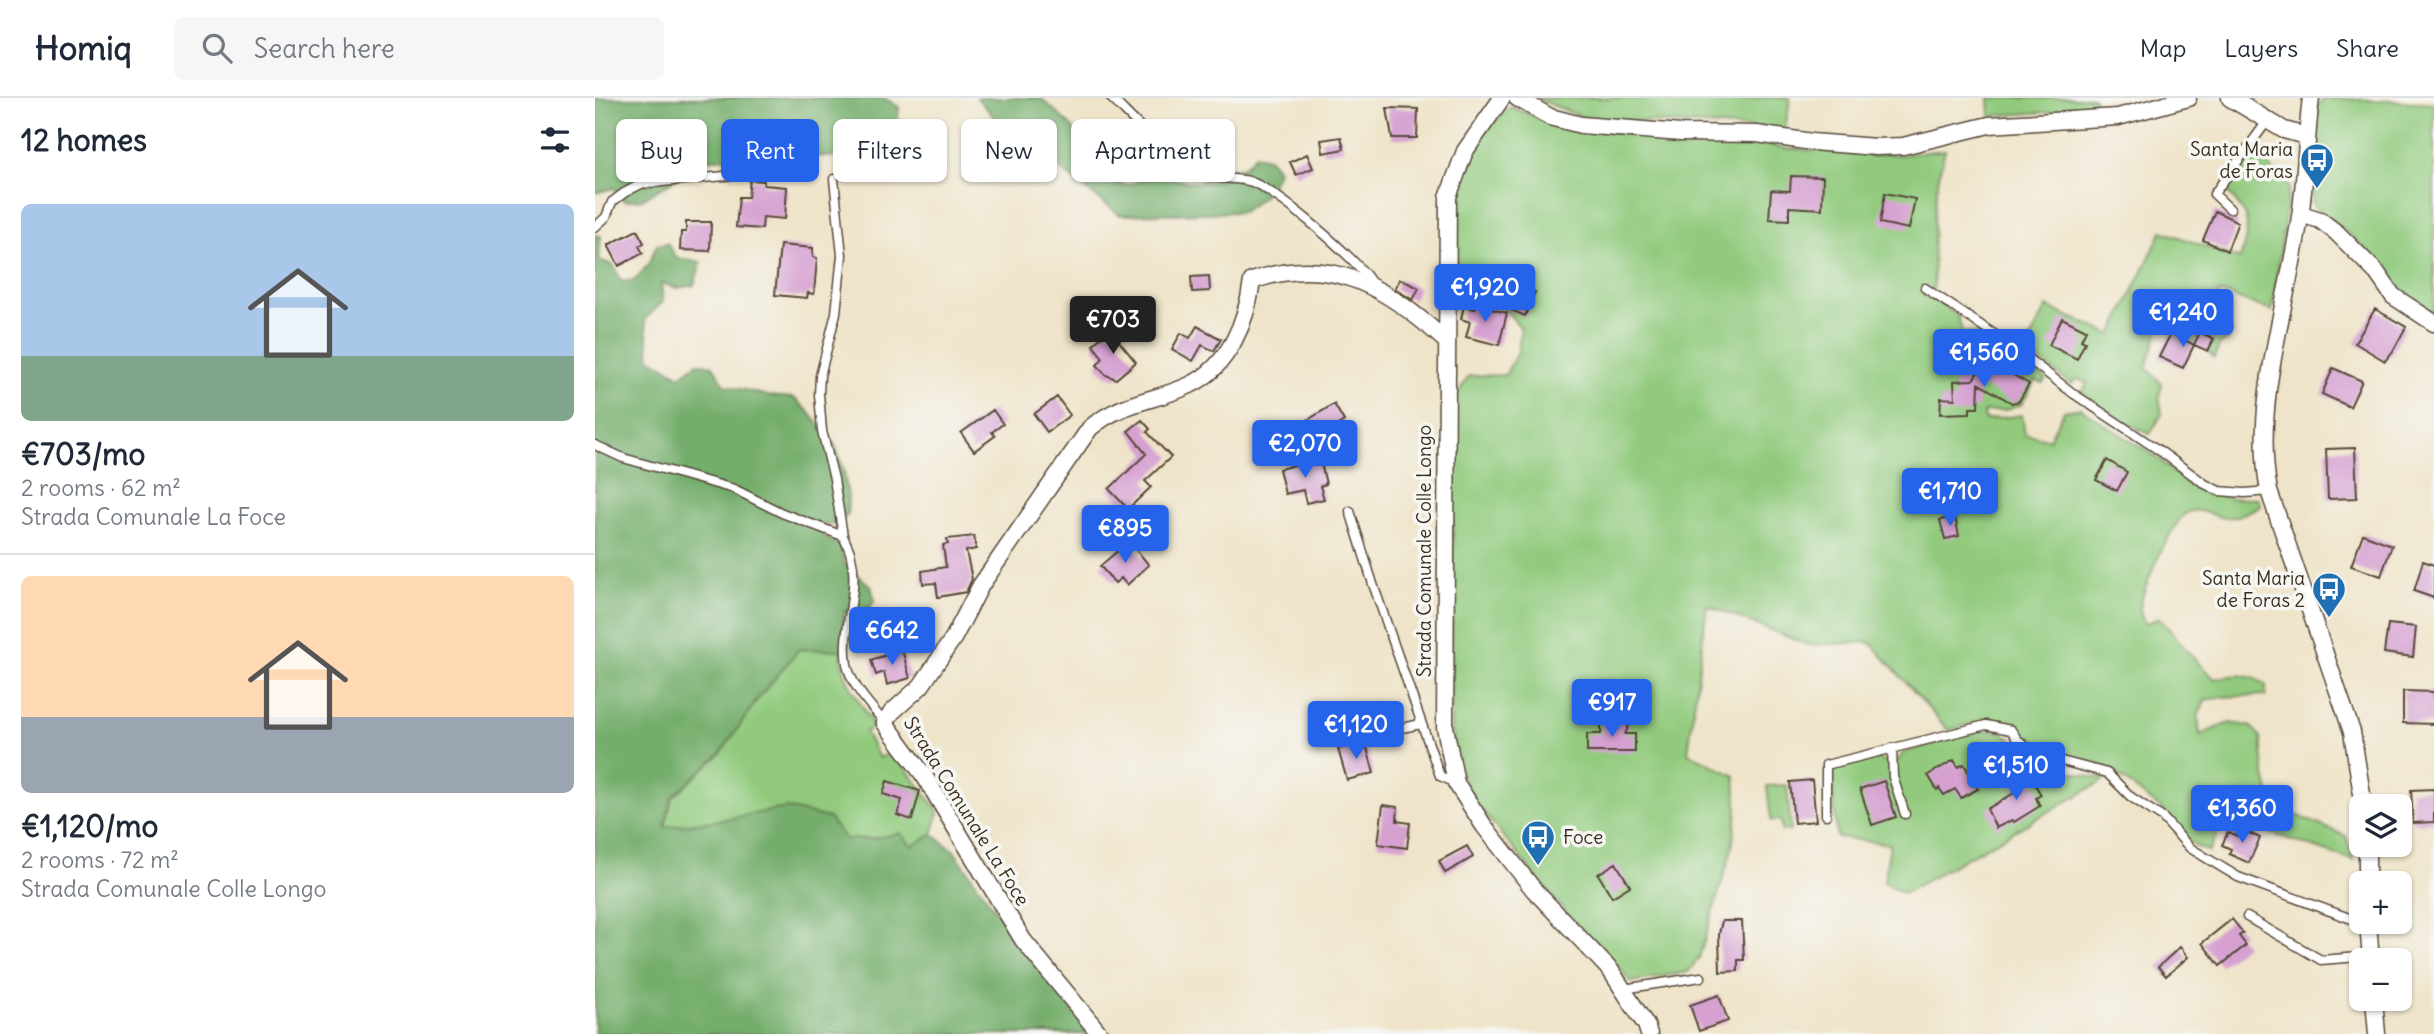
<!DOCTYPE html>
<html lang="en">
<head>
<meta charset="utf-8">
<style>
  :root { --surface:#fff; --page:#f6f6f7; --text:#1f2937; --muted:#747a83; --line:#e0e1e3; --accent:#2563eb }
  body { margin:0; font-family:Delius,sans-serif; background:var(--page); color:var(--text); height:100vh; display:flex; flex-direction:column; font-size:26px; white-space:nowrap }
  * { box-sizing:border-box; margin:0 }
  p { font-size:23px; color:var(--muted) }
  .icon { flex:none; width:38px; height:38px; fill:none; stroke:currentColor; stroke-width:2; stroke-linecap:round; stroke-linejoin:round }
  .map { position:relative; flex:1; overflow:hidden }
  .side { display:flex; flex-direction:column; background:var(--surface); width:595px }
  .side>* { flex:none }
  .hud { position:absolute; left:21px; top:21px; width:665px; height:63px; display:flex; gap:14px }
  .tools { position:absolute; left:1754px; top:696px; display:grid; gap:14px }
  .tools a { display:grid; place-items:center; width:63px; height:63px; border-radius:10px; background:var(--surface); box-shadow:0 2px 5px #0004; font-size:35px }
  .price { position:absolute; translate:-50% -60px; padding:0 16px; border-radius:7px; background:var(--accent); color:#fff; font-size:23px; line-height:46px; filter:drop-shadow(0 2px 4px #0008) }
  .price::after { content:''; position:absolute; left:50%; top:42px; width:21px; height:16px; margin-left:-10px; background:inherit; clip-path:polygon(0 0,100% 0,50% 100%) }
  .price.selected { background:#222; color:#fff }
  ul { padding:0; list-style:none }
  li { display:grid; align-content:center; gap:14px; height:371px; padding:0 21px }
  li+li { border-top:2px solid var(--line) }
  li span { display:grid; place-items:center; height:217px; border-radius:10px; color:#555 }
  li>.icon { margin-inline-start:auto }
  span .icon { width:126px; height:126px; fill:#fffc; stroke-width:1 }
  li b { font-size:30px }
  h2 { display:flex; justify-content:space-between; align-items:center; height:84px; padding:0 21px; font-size:30px }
  .tag { padding:0 24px; border-radius:10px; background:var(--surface); box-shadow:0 2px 5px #0004; font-size:24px; line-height:63px }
  .tag.selected { background:var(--accent); color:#fff }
  header { display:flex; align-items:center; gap:42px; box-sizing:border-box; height:98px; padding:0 35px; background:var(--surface); border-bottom:2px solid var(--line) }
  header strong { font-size:33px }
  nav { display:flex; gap:38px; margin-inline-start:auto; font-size:24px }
  .search { width:490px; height:63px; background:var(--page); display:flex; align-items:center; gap:18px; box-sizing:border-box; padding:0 24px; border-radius:10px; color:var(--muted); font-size:26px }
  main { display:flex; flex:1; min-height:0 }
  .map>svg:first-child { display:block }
</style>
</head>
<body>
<header>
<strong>Homiq</strong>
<div class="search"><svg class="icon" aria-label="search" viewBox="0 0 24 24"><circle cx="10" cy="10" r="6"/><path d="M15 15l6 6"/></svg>Search here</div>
<nav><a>Map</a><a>Layers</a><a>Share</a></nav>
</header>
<main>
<section class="side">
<h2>12 homes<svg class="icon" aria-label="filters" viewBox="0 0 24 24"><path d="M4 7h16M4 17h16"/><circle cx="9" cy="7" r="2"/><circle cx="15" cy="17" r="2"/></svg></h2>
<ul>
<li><span style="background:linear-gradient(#a9c7e8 70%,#7fa58c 0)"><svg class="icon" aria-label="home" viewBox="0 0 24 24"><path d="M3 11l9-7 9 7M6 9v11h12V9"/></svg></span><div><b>€703/mo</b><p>2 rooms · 62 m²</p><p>Strada Comunale La Foce</p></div></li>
<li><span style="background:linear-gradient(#ffd9b3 65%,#9aa5b1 0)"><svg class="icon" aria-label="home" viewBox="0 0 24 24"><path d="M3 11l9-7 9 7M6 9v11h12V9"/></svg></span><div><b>€1,120/mo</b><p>2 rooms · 72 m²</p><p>Strada Comunale Colle Longo</p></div></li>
</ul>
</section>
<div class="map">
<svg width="1839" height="936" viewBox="0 0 1839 936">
  <rect width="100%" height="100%" fill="#f6f6f2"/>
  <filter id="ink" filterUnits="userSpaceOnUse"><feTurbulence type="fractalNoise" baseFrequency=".0143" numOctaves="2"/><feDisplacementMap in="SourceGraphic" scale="14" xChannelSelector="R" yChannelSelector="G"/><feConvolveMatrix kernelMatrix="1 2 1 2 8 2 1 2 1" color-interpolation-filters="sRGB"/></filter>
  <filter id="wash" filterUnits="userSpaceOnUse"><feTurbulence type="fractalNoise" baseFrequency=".00686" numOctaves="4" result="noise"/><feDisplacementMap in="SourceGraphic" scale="28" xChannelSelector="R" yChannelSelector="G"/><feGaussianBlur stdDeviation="1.57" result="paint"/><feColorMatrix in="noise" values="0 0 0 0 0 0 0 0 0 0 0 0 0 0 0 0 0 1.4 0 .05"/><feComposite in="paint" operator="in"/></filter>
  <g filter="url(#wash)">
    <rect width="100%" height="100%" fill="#efe4c9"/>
    <!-- green -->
    <path fill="#91ca7d" stroke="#667a4e" stroke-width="2" d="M940,0H1195L1190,32L990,20Z
      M1394,0H1499L1500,11L1395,18Z
      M1731,0L1839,5V214C1800,202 1801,185 1776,158C1759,139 1739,123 1718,108C1716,86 1713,27 1723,8C1724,6 1729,1 1731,0Z
      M916,9L960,27L1086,43L1160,45L1194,51L1305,57L1350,52C1337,98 1338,142 1339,189L1328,198L1344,204L1363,218L1367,234C1398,234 1427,263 1451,281L1448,285L1440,283L1427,306L1411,312L1389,314L1390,322L1427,317L1430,336L1454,341L1469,313L1486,310C1510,328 1535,342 1560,358C1569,365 1576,372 1585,380C1604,396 1638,403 1662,400L1666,407C1655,413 1642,420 1630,420C1618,419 1605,409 1593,414C1578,421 1545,494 1545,511C1545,516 1548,522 1550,526L1564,520C1584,541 1598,563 1620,581C1640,576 1654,575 1671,587V597L1626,599L1610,602L1603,618L1605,637L1634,625L1655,628L1666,639L1669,673L1677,707L1751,738L1758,762L1681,737L1632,716L1614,753L1602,749L1589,738L1569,713L1512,669L1448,653L1415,625L1390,622L1353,632L1275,544L1213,547L1112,507L1093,655L1140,678L1142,714L1137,750L1104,860L1093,874L1036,884L1017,861L976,821L883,708L864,671L856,630L859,301L874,278L910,277L923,254L926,230L902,202L861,194C859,130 858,50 916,9Z
      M1657,47H1660L1679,75L1688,80L1694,89L1677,213L1625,194L1612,222L1637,233L1633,242L1625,246L1619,260L1613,253L1619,241L1605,234L1599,247L1576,235L1581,223L1564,215L1559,227L1564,230C1559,243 1557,256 1551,269L1567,286L1564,298L1567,316L1555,336L1527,323L1486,296L1492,285L1482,281L1476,286L1430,251L1452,209L1517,237L1567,133L1645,161C1655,125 1657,119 1629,91Z
      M204,551L247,552C245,579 263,600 276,623L277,630L270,634L284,660L298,654L344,714L337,736L317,748L305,736L277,741H249L234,720L119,723L70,729L77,700L126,655L164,599Z
      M1400,632C1419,637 1426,657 1444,665C1464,673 1489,676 1510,682L1309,795L1289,784L1295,746L1242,739L1236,675L1238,669L1281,660L1290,663H1303L1308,655L1380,634Z
      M1192,687L1196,733L1187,732L1186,722L1176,723L1172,688Z"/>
    <!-- forest -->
    <path fill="#74ae6c" stroke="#586c45" stroke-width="2" d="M0,0H289L304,9L300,54L264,80L244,59L196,57L79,63L81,81L47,101L29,103L19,90L0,95Z
      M382,0H446L476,28L493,53L521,85L533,87L549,81L569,79L602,85L624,74L648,69L660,57L673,60L683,71L680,81L667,99L647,114L525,117L466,72L459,56L444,35L407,28Z
      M0,137L6,138L4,162L18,167L27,184L40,182L53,167L62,147L72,145L82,160L106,164L99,187L82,190L66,185L68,204L50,221L55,260L85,278L102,265L118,268L130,287L173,298L199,300L214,314L239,345L248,370L253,398L252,418L241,426L228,427L229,439L244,446L251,468L276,488L280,503L267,518L250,513L247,552L204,551L164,599L126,655L77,699L70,729L119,723L191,710L234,720L250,741H277L305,735L317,748L337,736L359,753L423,844L497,936H0Z"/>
    <g id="blocks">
      <!-- building -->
      <path fill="#d6a1d1" d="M792,10L823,11L822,40H797Z
        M746,39L749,51L728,55L726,42Z
        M712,56L718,70L701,77L695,64Z
        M1196,78L1228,79L1227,111L1194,109V122L1174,121L1176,92L1195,93Z
        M155,82L169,83V87L192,89L190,121L168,119L167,131L141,129L144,99H153Z
        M1290,95L1320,101L1314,131L1285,125Z
        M1620,113L1643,124L1632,153L1608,142Z
        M91,124H116L115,153L85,152L86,134H91Z
        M42,132L49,145L44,148L48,155L24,168L13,147Z
        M185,147L218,150V159L222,160L219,196L213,195L212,200L180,197Z
        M614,178L615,193L597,194L596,179Z
        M805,181L824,190L818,202L800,191Z
        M926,188L940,194L930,218L916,212Z
        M881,207L912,215L904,247L871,239L875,224L866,221L869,208L880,211Z
        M1780,211L1811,229L1798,253L1790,263L1760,245Z
        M1565,214L1582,223L1576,235L1559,227Z
        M1467,220L1491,232L1486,242L1490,244L1482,261L1454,247Z
        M602,228L626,241L619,253L607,247L598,263L577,251L586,235L595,240Z
        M514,231L541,264L521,281L511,277L502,267L508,260L498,247Z
        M1605,234L1619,241L1613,253L1599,247L1588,270L1564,259L1576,235L1599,247Z
        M1390,261L1434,286L1424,303L1417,305L1384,286L1383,310H1375V315L1345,316L1346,300L1360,301L1359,283L1378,282Z
        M1738,270L1767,283L1755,309L1727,296Z
        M462,299L475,317L452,334L439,316Z
        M739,306L749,323L743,327L745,331L721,346L708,325Z
        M398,312L408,326L397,334L400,338L379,353L366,335Z
        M547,322L555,331L552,334L576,359L550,383L556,389L533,411L514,391L551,356L533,333Z
        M1760,350L1762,400L1733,401L1731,351Z
        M725,361L731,386L725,388L729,401L711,405L708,392L690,396L684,371Z
        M1512,362L1532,374L1522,393L1501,382Z
        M1360,419L1364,438L1350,441L1345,422Z
        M1768,436L1797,447L1786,478L1756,468Z
        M379,438L381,451L371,453L377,481L371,494L343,499L341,485L328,486L327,473L351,469L348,447L353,446L352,441Z
        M537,447L554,467L532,487L526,480L520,485L505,468L526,450L528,454Z
        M1828,463L1839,467V500L1819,493Z
        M1793,526L1821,529L1818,559L1789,555Z
        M307,552L315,580L292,587L289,574L281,577L276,562Z
        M1808,593L1839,594V626L1808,625Z
        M1006,624L1035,625L1030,636H1040V654H992V636H1006Z
        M770,643L779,675L752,682L743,651Z
        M1359,662L1363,669L1369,666L1383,691L1366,700L1360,691L1349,697L1344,690L1342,692L1333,677Z
        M1433,674L1446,697L1441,700L1445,708L1419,724L1417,722L1401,730L1392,711L1421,694L1416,685Z
        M1217,682L1221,723L1199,725L1195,684Z
        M292,683L325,693L317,722L302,717L307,702L288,696Z
        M1289,683L1301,719L1277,727L1265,691Z
        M1839,691V724L1818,725L1816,692Z
        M788,707L803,709L802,723L815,725L812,750L783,746Z
        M1645,731L1665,740L1654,765L1634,756L1636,751L1627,747L1633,734L1642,738Z
        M872,748L878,759L850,775L844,763Z
        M1021,765L1035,788L1017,799L1003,776Z
        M1637,821L1648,835L1644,838L1651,847L1625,868L1607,845Z
        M1127,823H1147L1149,862H1143V873L1125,874L1124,836Z
        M1585,849L1593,859L1571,878L1563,869Z
        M1124,897L1133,923L1104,933L1095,907Z"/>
    </g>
  </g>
  <g filter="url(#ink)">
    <use href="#blocks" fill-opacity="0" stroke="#564638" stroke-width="2"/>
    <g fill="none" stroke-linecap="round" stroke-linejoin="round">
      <!-- service casing -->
      <g stroke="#564638" stroke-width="11">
        <path id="service" d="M516,0C535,18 579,65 601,75C618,82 636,79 654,83C679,90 765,163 777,186
          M239,81L247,157L241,215L225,278L224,296L227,333L239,381L248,438
          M1635,111L1619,96L1673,22
          M0,129L11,119L17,104L29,95L46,86L140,77L175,70
          M1330,190L1414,246L1479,296L1565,353L1610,386L1624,393L1650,395L1674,393
          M0,347L28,360L139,391L187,415L248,438C251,445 255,452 256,458C265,493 246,531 252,566C256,588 276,608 290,625
          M755,413L778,486L845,678L861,685
          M783,635L826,626
          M1297,650L1298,679L1310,716
          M1393,681L1440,656
          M1231,717V667L1391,627L1416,632L1422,641L1440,656L1512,675L1536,699L1568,720L1595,750L1643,779L1773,827
          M1652,819L1726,862L1776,858
          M1028,891L1106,879"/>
      </g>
      <!-- minor casing -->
      <g stroke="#564638" stroke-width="19">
        <path id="minor" d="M907,0L870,53L853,99L850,629L861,685L889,728L939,792L1016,873L1051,927L1054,936
          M922,0L955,19L986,27L1086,35L1162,36L1217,44L1281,49L1308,48L1394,27L1523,19L1593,0
          M1635,0L1689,32L1711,38
          M1716,0C1711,39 1711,79 1705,118C1693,206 1657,305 1674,393L1757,634L1769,709
          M1706,116L1725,122L1742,135L1782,175L1798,198L1839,225
          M1772,747V786
          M1773,824L1776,863
          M1779,901L1782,936
          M505,936L428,842L330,679L290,625L297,614L326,588L359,539L386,487L495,330C529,302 559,304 595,287C634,269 652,222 657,183C737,154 794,191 852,244"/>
      </g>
      <!-- service -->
      <use href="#service" stroke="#fff" stroke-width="8"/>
      <!-- minor -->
      <use href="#minor" stroke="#fff" stroke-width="16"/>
    </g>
  </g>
  <!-- icons -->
  <defs>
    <g id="bus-pin" transform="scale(1.75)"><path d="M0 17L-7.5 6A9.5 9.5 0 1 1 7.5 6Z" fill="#1f6fb2" stroke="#f6f6f2"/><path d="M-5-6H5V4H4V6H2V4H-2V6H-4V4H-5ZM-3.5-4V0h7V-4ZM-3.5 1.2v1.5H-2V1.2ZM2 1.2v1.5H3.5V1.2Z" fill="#fff"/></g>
  </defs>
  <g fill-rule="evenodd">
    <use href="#bus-pin" x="1722" y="62"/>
    <use href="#bus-pin" x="1734" y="491"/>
    <use href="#bus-pin" x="943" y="739"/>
  </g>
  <g text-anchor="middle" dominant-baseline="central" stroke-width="7" stroke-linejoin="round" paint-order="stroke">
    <!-- poi labels -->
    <g font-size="19" fill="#3b2a1e" stroke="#f6f6f2" text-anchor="end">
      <text x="1698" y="51">Santa Maria<tspan x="1698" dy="22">de Foras</tspan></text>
      <text x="1710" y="480">Santa Maria<tspan x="1710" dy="22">de Foras 2</tspan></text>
      <text x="968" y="739" text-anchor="start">Foce</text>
    </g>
    <!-- street labels -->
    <g font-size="19" fill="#3b2a1e" stroke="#f6f6f2">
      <text transform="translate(829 453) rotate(-90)">Strada Comunale Colle Longo</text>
      <text transform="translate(372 713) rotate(58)">Strada Comunale La Foce</text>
    </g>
  </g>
</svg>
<div class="tools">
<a><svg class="icon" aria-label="layers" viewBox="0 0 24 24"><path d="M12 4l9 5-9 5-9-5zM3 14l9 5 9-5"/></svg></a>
<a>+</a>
<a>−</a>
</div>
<b class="price" style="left:890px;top:226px">€1,920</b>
<b class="price" style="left:1588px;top:251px">€1,240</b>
<b class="price selected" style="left:518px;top:258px">€703</b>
<b class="price" style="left:1389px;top:291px">€1,560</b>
<b class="price" style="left:710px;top:382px">€2,070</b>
<b class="price" style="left:1355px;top:430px">€1,710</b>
<b class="price" style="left:530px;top:467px">€895</b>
<b class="price" style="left:297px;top:569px">€642</b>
<b class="price" style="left:1017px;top:641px">€917</b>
<b class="price" style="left:761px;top:663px">€1,120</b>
<b class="price" style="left:1421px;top:704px">€1,510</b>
<b class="price" style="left:1647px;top:747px">€1,360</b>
<div class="hud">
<a class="tag">Buy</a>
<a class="tag selected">Rent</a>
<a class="tag">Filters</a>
<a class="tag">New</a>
<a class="tag">Apartment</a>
</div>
</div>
</main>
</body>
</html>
